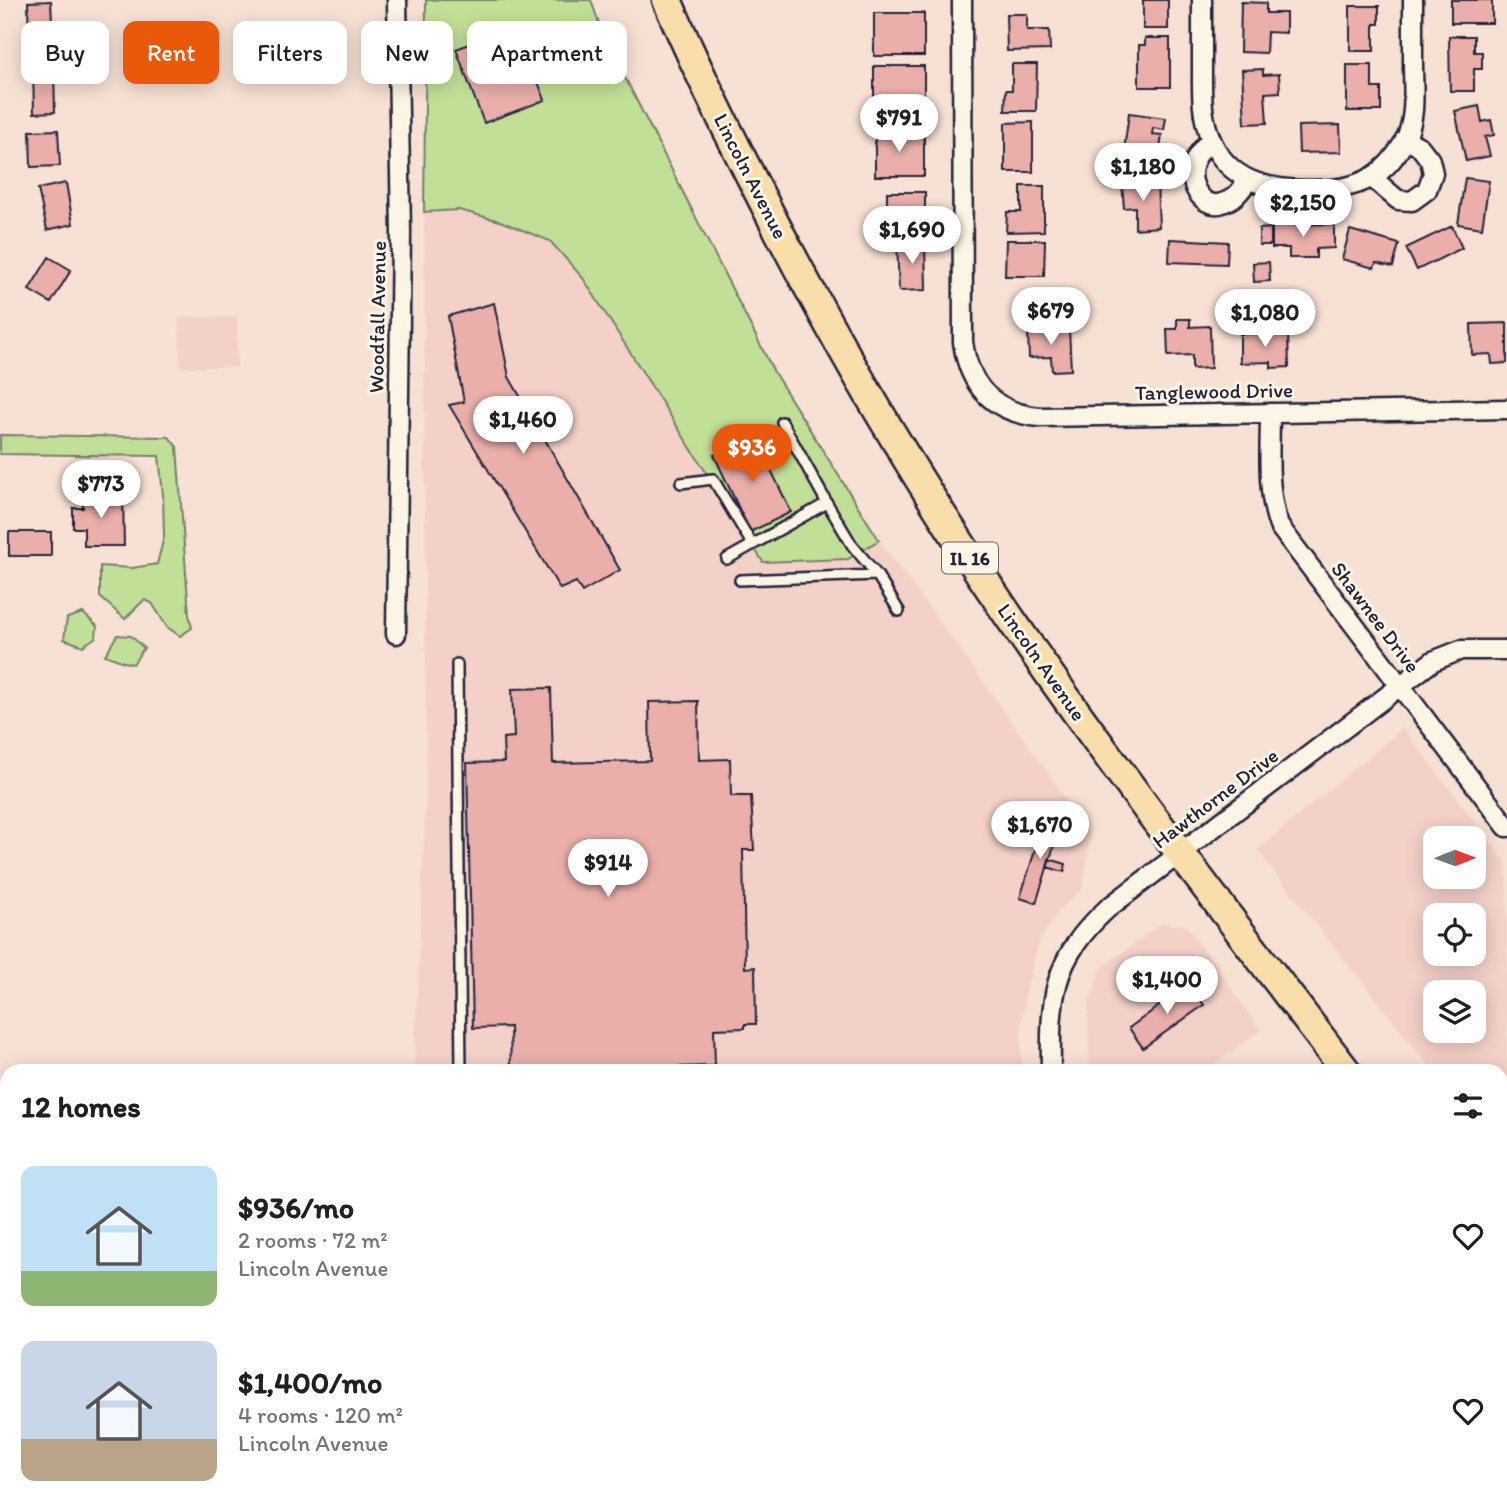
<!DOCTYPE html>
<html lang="en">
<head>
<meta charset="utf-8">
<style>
  :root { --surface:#fff; --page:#f6f6f6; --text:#202124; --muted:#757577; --accent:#ea580c }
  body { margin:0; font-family:Itim,sans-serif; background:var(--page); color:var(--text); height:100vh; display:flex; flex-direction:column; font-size:26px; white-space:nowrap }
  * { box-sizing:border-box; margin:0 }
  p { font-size:23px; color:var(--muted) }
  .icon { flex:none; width:38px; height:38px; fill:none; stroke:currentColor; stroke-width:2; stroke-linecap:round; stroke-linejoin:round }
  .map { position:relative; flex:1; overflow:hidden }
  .side { position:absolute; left:0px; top:1064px; width:1508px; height:448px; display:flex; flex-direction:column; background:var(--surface); border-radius:21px 21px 0 0; box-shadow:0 4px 18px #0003 }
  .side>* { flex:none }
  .banner { position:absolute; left:21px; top:21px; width:700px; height:63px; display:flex; gap:14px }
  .needle { width:46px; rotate:89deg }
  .buttons { position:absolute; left:1423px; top:826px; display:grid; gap:14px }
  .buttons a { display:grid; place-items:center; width:63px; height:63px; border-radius:14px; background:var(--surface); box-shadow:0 4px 18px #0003; font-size:35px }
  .price { position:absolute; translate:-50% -60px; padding:0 16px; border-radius:24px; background:#fff; color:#222; font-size:23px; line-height:46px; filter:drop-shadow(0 2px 4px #0008) }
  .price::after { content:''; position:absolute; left:50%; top:42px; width:21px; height:16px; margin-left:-10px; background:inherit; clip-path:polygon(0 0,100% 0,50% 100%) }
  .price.selected { background:var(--accent); color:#fff }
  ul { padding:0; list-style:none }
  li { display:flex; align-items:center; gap:21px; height:175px; padding:0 21px }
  li span { display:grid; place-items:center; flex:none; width:196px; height:140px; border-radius:14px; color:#555 }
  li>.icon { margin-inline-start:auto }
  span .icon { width:84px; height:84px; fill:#fffc; stroke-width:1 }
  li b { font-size:30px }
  h2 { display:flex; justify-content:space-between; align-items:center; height:84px; padding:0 21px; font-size:30px }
  .tag { padding:0 24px; border-radius:14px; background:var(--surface); box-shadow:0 4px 18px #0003; font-size:24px; line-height:63px }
  .tag.selected { background:var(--accent); color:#fff }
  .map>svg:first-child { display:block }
</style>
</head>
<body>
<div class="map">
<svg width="1507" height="1512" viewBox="0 0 1507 1512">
  <rect width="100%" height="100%" fill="#f7e0d4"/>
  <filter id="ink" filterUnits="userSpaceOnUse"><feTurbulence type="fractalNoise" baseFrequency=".0143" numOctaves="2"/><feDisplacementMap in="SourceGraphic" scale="14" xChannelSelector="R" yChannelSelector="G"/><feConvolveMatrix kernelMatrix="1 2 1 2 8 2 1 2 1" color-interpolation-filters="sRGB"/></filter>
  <g filter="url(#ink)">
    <!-- built -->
    <path fill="#f3d1c8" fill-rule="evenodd" d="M459,210L500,221L550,241L583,278L763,562L848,559L879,540L972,666L1091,834L1083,888L1058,911L1039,942L1025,995L1021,1030L1022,1071H414L426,791L424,212Z
      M179,317H237V367H180Z
      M1403,728L1507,864V1163L1502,1156V1071H1433L1257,850ZM1474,838V877H1435V838ZM1474,915V954H1435V915ZM1435,992H1474V1031H1435Z
      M1162,923L1186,926L1261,1030L1206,1071H1089L1088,1007L1101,968Z"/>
    <!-- green -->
    <path fill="#c2df97" stroke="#728069" stroke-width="2" d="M426,0H591L602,32L775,374L879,540L848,559L763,562L583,278L550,241L500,221L459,210L424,212Z
      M0,435L169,437L177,447L189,615L192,628L180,636L167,627L152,603L144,600L125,619L100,597V566L132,568L157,564L164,537L163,495L159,456L0,454Z
      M83,613L97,626L96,637L83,646L64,639L67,618Z
      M117,635L131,636L144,648L133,664L124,662L105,655Z
      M7,1396V1505H57V1512H0V1407Z"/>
    <!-- building -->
    <path fill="#eaafab" stroke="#22223b" stroke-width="2" d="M1143,0H1168V29H1143Z
      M1451,0H1492V23H1451Z
      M51,1L53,43L29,44L28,2Z
      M1241,2L1266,3V13H1286V33L1267,32L1266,53L1240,52Z
      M1350,6H1379V24H1374V51H1350Z
      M874,13H924V56H874Z
      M1006,14H1027V30H1049L1050,50L1007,51Z
      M514,27L525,53L543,46L550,63L533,69L545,100L484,123L456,49Z
      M1449,36H1474V52H1482V69H1474V91H1450Z
      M1145,38H1170V87H1139V45H1145Z
      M189,41H203V61H189Z
      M1012,64H1037L1036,111H1005L1006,90H1012Z
      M1347,65H1372V88H1381V111H1347Z
      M874,66H924V109L874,110Z
      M54,69L55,112L34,113L33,70Z
      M1263,69V75L1279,74L1280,92L1265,93L1267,123L1245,124L1242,70Z
      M1479,106L1482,122L1491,120L1494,135L1485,137L1490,156L1466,161L1455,111Z
      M1129,113L1166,118L1164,130L1153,128L1152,134L1162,135L1159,156L1143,154L1142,161L1123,158Z
      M1033,122V172H1005V123Z
      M1340,125L1341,152L1299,153L1298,126Z
      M58,130L60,166L31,167L30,131Z
      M875,132L924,133V176H875Z
      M1465,178L1489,181L1482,228L1458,224Z
      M1157,181L1159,227L1135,229V207L1124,208L1122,183Z
      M66,183L73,224L47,230L38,189Z
      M1021,186H1044V231L1006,232L1007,212H1021Z
      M887,192H925V227H887Z
      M1334,224V248L1316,249V258H1289V248H1272V225Z
      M1452,226L1462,248L1417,270L1406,248Z
      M1271,228V245H1259V229Z
      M1350,230L1399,244L1393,267L1376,263L1374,268L1342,259Z
      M1170,239L1228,242L1227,264L1169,262Z
      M1006,240H1045L1044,276H1005Z
      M925,241L926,290L899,291L897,242Z
      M49,257L71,270L51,303L29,290Z
      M1269,262L1270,281L1254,282L1253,263Z
      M494,303L509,377L620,570L582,592L576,582L560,589L449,405L464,402L448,316Z
      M1177,319H1190V327L1210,326L1211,368L1192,369V355L1168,356L1167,329H1177Z
      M1507,323V363L1492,364L1491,354L1472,355L1471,324Z
      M1069,329L1071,370L1052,371L1051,357L1029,358L1028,331Z
      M1288,333L1289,367L1271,368V362L1240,363V334Z
      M755,436L791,512L750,532L714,455Z
      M83,494H123L124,546H84V528H73V508H83Z
      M9,532H51V556H9Z
      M551,688L553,763L650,761L649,702L698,701L699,760L730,759L731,796H751L754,850H743L745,968L755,967L756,1024H745V1028L714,1029L715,1066L511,1071L510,1027L473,1028L467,763L504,762L503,738L514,737L512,689Z
      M1045,819L1061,824L1036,903L1020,898Z
      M1049,859L1066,864L1064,872L1047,867Z
      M1189,984L1204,1005L1143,1048L1129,1028Z"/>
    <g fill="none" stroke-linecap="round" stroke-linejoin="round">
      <!-- lane casing -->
      <g stroke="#22223b" stroke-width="14">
        <path id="lane" d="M782,422L827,503
          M681,483L713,479L752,544
          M727,559L827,503L852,545L877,575L899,611
          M740,580L877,575
          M457,664L461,1071"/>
      </g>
      <!-- street casing -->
      <g stroke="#22223b" stroke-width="23">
        <path id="street" d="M962,0L963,342C969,387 994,413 1040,417L1507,409
          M1202,0C1202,23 1202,46 1202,69C1202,92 1201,115 1210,137C1227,181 1267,190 1310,190C1332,190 1353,188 1372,177C1386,169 1396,156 1404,142C1417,119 1413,90 1413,64C1413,43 1413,21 1413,0
          M1210,140C1203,148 1195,156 1193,167C1188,185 1204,212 1225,202C1236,198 1242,189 1248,180
          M1371,177L1398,200L1412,201L1427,190L1433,173L1430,160L1420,147L1405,139
          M1270,413C1270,450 1266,490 1279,526L1507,827
          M396,634L401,232L397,0
          M1051,1071C1050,999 1051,960 1108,908L1433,661L1461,650H1507
          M0,1371H7
          M770,1505L771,1512
          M258,1512V1505"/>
      </g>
      <!-- primary casing -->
      <g stroke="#22223b" stroke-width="33">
        <path id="primary" d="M667,0C693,61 722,120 752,179C836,346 932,509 1040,661C1138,801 1243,935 1346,1071
          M1502,1277L1507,1284"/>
      </g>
      <!-- lane -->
      <use href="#lane" stroke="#fcf5e5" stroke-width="9"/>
      <!-- street -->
      <use href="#street" stroke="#fcf5e5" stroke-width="18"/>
      <!-- primary -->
      <use href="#primary" stroke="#f9deab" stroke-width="28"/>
    </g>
  </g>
  <g text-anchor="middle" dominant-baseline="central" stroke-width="6" stroke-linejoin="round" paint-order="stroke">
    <!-- shield labels -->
    <rect fill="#fcf5e5" stroke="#63616e" stroke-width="2" x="942" y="542.5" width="56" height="31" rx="5"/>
    <g font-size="19" font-weight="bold" fill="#22223b">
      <text x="970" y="558">IL 16</text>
    </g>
    <!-- street labels -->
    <g font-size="21" fill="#22223b" stroke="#fcf5e5">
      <text transform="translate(751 176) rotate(63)">Lincoln Avenue</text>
      <text transform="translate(377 317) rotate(-89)">Woodfall Avenue</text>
      <text transform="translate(1214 391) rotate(-1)">Tanglewood Drive</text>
      <text transform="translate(1376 617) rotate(53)">Shawnee Drive</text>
      <text transform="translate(1042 662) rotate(55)">Lincoln Avenue</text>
      <text transform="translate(1215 798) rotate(-37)">Hawthorne Drive</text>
    </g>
  </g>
</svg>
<div class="buttons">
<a><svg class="needle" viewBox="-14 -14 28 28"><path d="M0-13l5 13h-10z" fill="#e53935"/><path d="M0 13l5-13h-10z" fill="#757577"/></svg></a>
<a><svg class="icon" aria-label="locate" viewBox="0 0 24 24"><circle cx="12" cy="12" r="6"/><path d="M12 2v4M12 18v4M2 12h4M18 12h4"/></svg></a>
<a><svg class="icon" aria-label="layers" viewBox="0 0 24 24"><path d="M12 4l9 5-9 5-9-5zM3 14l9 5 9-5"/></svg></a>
</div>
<b class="price" style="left:899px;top:154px">$791</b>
<b class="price" style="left:1143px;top:203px">$1,180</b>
<b class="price" style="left:1303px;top:239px">$2,150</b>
<b class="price" style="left:912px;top:266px">$1,690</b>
<b class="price" style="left:1051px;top:347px">$679</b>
<b class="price" style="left:1265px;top:349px">$1,080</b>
<b class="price" style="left:523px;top:456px">$1,460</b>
<b class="price selected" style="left:752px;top:484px">$936</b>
<b class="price" style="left:101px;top:520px">$773</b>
<b class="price" style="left:1040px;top:861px">$1,670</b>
<b class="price" style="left:608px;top:899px">$914</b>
<b class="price" style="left:1167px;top:1016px">$1,400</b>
<div class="banner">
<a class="tag">Buy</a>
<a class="tag selected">Rent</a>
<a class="tag">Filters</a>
<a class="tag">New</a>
<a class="tag">Apartment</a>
</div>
<section class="side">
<h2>12 homes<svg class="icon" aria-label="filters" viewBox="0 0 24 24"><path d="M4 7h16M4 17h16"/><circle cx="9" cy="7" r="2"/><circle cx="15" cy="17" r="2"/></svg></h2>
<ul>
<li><span style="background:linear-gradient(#bfe0f5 75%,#8fb573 0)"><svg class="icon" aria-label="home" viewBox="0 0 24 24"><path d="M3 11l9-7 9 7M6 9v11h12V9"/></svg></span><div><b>$936/mo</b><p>2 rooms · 72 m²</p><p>Lincoln Avenue</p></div><svg class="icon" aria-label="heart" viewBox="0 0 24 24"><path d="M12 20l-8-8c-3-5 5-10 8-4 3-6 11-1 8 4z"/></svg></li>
<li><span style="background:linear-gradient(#c9d6e8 70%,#b9a48a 0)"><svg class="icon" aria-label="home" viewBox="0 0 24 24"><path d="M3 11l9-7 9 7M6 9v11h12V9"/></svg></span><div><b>$1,400/mo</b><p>4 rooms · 120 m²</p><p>Lincoln Avenue</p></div><svg class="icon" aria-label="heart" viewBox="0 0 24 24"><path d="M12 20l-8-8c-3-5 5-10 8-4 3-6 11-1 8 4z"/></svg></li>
</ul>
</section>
</div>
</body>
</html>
